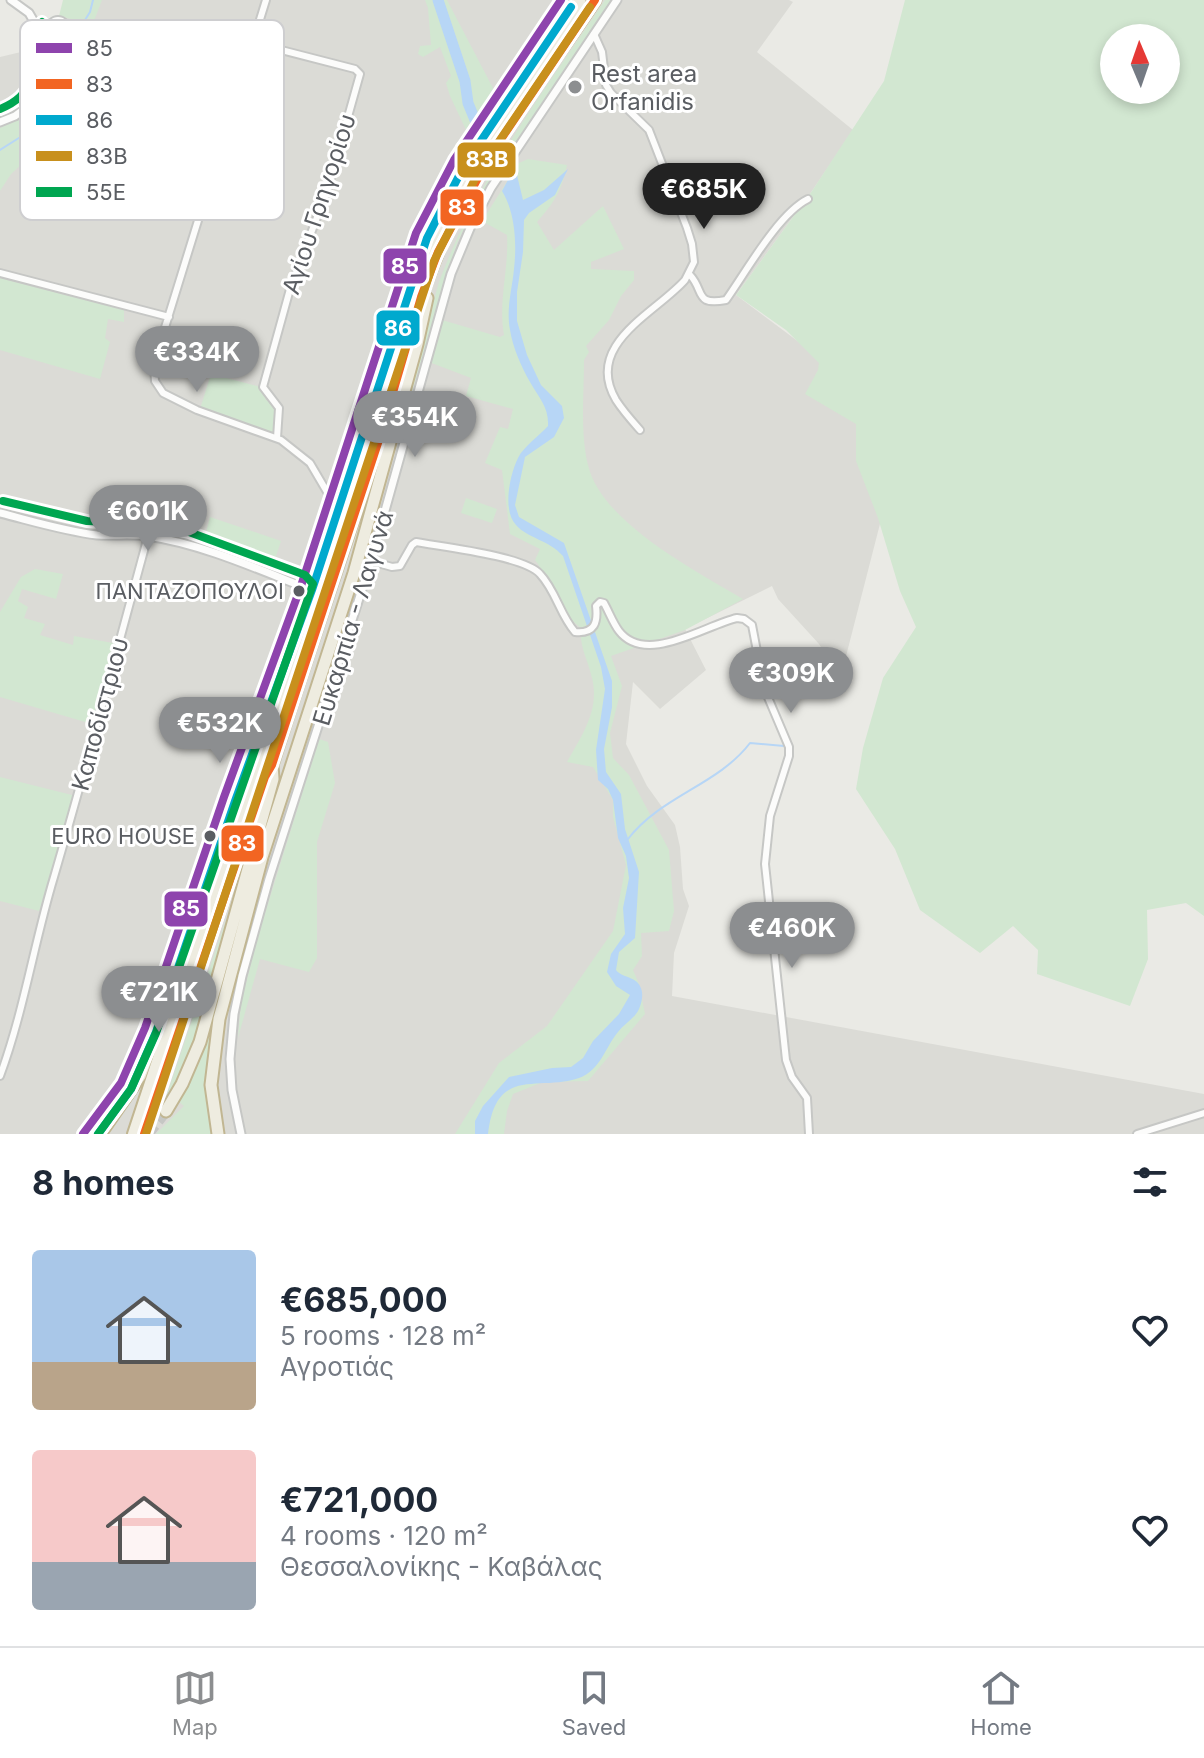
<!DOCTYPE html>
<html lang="en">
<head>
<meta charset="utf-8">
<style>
  :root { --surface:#fff; --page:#f6f6f7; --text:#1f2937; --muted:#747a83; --line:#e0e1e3; --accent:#8c8e90 }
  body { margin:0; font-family:Inter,sans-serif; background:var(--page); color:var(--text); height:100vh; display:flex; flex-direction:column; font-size:30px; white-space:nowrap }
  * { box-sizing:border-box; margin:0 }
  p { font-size:26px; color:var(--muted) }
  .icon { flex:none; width:44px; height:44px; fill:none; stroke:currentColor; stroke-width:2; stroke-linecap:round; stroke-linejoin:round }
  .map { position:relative; height:1134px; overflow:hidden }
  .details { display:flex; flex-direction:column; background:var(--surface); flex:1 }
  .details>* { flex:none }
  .needle { width:52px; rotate:358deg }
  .controls { position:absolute; left:1100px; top:24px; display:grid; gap:16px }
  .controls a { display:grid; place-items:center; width:80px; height:80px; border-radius:50%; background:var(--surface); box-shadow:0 4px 12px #0003; font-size:40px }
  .price { position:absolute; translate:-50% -68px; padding:0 18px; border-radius:28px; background:var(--accent); color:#fff; font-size:26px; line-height:52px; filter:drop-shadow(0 2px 4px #0008) }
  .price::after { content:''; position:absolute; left:50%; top:48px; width:24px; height:18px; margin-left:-12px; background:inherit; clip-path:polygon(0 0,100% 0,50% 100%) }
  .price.active { background:#222; color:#fff }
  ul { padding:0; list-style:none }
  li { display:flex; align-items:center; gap:24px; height:200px; padding:0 32px }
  li span { display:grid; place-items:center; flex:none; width:224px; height:160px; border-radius:8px; color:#555 }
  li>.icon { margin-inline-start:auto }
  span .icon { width:96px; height:96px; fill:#fffc; stroke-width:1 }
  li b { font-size:34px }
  h2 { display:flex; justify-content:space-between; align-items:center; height:96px; padding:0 32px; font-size:34px }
  .dock { display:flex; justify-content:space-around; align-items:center; height:112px; border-top:2px solid var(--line); background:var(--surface); font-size:22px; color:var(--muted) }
  .dock a { display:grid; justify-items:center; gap:4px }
  .dock .active { color:var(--accent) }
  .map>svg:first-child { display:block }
</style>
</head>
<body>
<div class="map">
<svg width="1204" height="1134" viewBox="0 0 1204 1134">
  <rect width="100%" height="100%" fill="#eaeae5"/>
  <!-- industrial -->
  <path fill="#dbdbd6" d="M78,0H789L793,2L757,52L853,130L812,191L736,295L831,366L891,481L843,668H835L819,644L778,599L772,586L685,629L706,670L660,709L633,682L626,744L647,786L675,825L680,847L683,889L689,906L674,953L672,996L1204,1094V1134H0V57L46,46Z"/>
  <!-- green -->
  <path fill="#d2e7d1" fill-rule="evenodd" d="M63,0H102L81,55L84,93L55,134L11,174L0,191V128L30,114L55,72L71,19L59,16Z
    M425,0H447L495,92L467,132L450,96L446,83L451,76L440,47L423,57L418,54L420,46L431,45L428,8Z
    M605,0H611L474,208L457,243L403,421L357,585L354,583L439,282C477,179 544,91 605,0Z
    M905,0H1204V916L1186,903L1147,910L1148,959L1130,1006L1037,974L1038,950L1013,926L980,953L920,910L895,849L856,789L863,748L883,678L916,627L900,591L878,518L856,461V424L805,394L818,370L819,363L786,330L736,295L812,191L884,81ZM1114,38H1166V90H1114Z
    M528,159L567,165C562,190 554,203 537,222L554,250L603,206L624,249L591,262V269L634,271V280L621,296L609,320L586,346L589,352L584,360C584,394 580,432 588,465C601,522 696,571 743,599L685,630L611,656L622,686L610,733L613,758L629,775L669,850L674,911L669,931L641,933L642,956L633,970L639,984L645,1014L588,1081L543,1082L513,1094L507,1111L504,1134H455L499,1063L547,1026L613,931L626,865L613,817V800L593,767L567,762C582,735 600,710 592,678C588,659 579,647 581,628C560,613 551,581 535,560L540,549L510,534L502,470L485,463L500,427L508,429L513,409L466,396L471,378L429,362L442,320L500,337L504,335C498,301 509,269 507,235L482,221L519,163Z
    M0,278L124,310V322L108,319L105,338L110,342L100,379L0,350Z
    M211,374L261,387L266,400L277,405L279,420L273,434L200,409Z
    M466,498L497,509L492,523L461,513Z
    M210,517L281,541L271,571L202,547Z
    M35,569L63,574L56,599L22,589L18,601L28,607L24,618L45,624L40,635L73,645L74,636L113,643L92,724L0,697V612L21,577Z
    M319,739L328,742L335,783L317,842V958L309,972L260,959L238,1038L241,1003L257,939Z
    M0,777L76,796L39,911L0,901Z
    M232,902L198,1037L174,1094L164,1103Z
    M210,1023L213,1025C208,1057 201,1102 213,1134H156L184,1106L178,1101L192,1075Z"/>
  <!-- water -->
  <path fill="#b7d6f6" d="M515,167L523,200L544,190L568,169L555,195L529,213L524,220L523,252L517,292V321L527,355L541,385L562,406L564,418L554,437L525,457L515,505L519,517L564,543L612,681V707L604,749L606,772L621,794L625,829L639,872L635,938L619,952L616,970C622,978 635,976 640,986C644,993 642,1002 639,1009C635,1018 624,1024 618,1032C606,1046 600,1071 579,1078C537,1092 496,1065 488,1134H475V1121L483,1106L509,1077L552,1068L571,1067L583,1058L593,1041L619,1014L630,995L616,986L607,972L611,954L625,934L623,908L629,878L626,856L618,838L613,800L608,789L598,780L596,750L605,689L601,667L563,556C549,540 527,538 516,525C502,510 510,474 518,458C523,447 540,435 548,426C549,407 539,398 530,382C521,366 513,348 510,330C506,308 512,290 514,269C517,243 515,212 502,191Z"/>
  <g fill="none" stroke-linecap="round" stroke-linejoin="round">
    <!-- stream -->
    <path stroke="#b7d6f6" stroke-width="2" d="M0,150L22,136L48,108L58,63L90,12L93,0
      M628,839C661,796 718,785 750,743L784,746"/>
    <!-- river -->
    <path stroke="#b7d6f6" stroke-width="11" d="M438,0L465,81L468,103L475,120"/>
    <!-- motorway-tunnel -->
    <path stroke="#c6c7c4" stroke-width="11" stroke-dasharray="11 5.5" stroke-linecap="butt" d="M148,1134L166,1111"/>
    <!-- minor casing -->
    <g stroke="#c6c7c5" stroke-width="10">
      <path id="minor" d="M266,0L163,334L154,368L155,381L163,393L197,410L281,440L310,463L330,497
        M50 28a8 8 0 1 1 16 0a8 8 0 1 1-16 0Z
        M594,34L602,52L606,85L611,93L649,130L687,228L692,244L694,262L685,280C656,313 583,344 616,400C623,411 632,421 640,430
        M254,43L355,69L360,74L328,188L290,289L263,387L279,408L277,438
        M0,273L169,317
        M690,275C705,291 694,306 726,300C746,272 778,214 808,199
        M371,561L392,567L400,566L412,545L416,542C443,547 524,556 540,574C556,591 560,615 575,632C595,634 598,622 596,606L600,602L604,603C609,612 613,623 619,631C646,666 705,625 737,618L744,619L752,625L764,688L789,747V756L770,816L765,864L786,1060L792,1077L807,1098L809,1134
        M0,1076C24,1011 34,943 54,877C87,764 117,650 148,536
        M1137,1134L1204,1113"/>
    </g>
    <!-- tertiary casing -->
    <g stroke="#c6c7c5" stroke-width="11">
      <path id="tertiary" d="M0,122L15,116L31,104L39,90L48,56L43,37L29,13L11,0
        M0,513C32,521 64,531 97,535C114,536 131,534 147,536C198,543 253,567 301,586
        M83,1134L121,1083L145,1028L224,797L301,586L416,233L454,160L561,0
        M241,1134L232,1090L230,1059L234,1014L242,976L269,879L371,561L451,274L471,226L491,188L617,0"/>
    </g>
    <!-- trunk casing -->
    <g stroke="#c1b692" stroke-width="14">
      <path id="trunk" d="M133,1134L181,989
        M144,1134L265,777L272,765"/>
    </g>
    <!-- motorway casing -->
    <g stroke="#c1b692" stroke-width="15">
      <path id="motorway" d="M166,1111L182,1084L200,1042L273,779L272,765C307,655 345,546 380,437C400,375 413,311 438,252C477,161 541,81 595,0
        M100,1134L140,1076L166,1007L182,987L274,713L423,256L469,165L580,0
        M218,1134L211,1085L219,1019L262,857L354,573L417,344L427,298"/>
    </g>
    <!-- minor -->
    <use href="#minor" stroke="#fcfcfb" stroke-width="6"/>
    <!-- tertiary -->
    <use href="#tertiary" stroke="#fcfcfb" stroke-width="7"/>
    <!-- trunk -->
    <use href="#trunk" stroke="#f0eee3" stroke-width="10"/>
    <!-- motorway -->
    <use href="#motorway" stroke="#eeece0" stroke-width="11"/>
    <!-- bus-1 casing -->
    <g stroke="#fff" stroke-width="14">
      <path id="bus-1" d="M83,1134L121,1083L145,1028L224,797L301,586L416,233L454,160L561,0"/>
    </g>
    <!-- bus-2 casing -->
    <g stroke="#fff" stroke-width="14">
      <path id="bus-2" d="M144,1134L265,777L272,765L380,437L421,297L438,252L491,154L595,0"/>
    </g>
    <!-- bus-3 casing -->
    <g stroke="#fff" stroke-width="14">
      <path id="bus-3" d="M98,1134L131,1089L156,1032L235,801L312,590L427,238L464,166L571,7"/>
    </g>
    <!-- bus-4 casing -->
    <g stroke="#fff" stroke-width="14">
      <path id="bus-4" d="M146,1134L434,261L479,171L590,7"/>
    </g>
    <!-- bus-5 casing -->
    <g stroke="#fff" stroke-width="14">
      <path id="bus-5" d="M0,109C38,94 34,68 31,35L42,22
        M3,501L87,521L148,524L189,532L305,575L313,584L156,1033L131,1089L98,1134"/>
    </g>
    <!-- bus-1 -->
    <use href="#bus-1" stroke="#8e44ad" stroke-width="8"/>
    <!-- bus-2 -->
    <use href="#bus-2" stroke="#f26522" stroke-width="8"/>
    <!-- bus-3 -->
    <use href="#bus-3" stroke="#00a9ce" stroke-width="8"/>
    <!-- bus-4 -->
    <use href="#bus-4" stroke="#c8901d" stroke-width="8"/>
    <!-- bus-5 -->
    <use href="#bus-5" stroke="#00a651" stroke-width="8"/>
  </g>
  <!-- markers -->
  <circle fill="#8c8e90" stroke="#fff" stroke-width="3" cx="575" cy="87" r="8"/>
  <g fill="#5a5d62" stroke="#fff" stroke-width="3">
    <circle cx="299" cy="591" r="7"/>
    <circle cx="210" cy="836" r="7"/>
  </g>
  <g text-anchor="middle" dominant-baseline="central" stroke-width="6" stroke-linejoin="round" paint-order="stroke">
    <!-- bus labels -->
    <g font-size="22" fill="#5a5d62" stroke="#fff" text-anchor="end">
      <text x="284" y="591">ΠΑΝΤΑΖΟΠΟΥΛΟΙ</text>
      <text x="195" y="836">EURO HOUSE</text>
    </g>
    <!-- poi labels -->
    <g font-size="24" fill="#5a5d62" stroke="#fff" text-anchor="start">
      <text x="591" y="73">Rest area<tspan x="591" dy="28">Orfanidis</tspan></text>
    </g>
    <!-- street labels -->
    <g font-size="24" fill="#5a5d62" stroke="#fff">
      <text transform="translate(319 204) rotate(-72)">Αγίου Γρηγορίου</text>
      <text transform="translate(353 618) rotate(-73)">Ευκαρπία - Λαγυνά</text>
      <text transform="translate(100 714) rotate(-75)">Καποδίστριου</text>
    </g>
  </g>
  <!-- legend -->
  <rect x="20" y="20" width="264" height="200" rx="12" fill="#fff" stroke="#ceced0" stroke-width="2"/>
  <rect x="36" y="43" width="36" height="10" fill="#8e44ad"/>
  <rect x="36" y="79" width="36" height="10" fill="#f26522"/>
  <rect x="36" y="115" width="36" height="10" fill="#00a9ce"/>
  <rect x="36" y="151" width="36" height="10" fill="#c8901d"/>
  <rect x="36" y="187" width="36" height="10" fill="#00a651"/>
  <g font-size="22" fill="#5a5d62">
    <text x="86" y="56">85</text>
    <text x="86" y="92">83</text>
    <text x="86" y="128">86</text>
    <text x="86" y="164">83B</text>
    <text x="86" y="200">55Ε</text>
  </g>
  <g stroke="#fff" stroke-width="3">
    <rect x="456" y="141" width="61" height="38" rx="8" fill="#c8901d"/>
    <rect x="439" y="188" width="46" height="39" rx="8" fill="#f26522"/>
    <rect x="382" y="247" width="46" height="38" rx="8" fill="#8e44ad"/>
    <rect x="375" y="309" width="46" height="38" rx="8" fill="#00a9ce"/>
    <rect x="220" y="824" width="45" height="39" rx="8" fill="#f26522"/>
    <rect x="163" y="890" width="46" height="38" rx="8" fill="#8e44ad"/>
  </g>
  <g font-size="22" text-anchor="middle" font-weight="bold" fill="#fff">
    <text x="487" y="167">83B</text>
    <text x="462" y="215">83</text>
    <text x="405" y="274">85</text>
    <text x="398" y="336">86</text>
    <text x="242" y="851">83</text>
    <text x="186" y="916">85</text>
  </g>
</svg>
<div class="controls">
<a><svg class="needle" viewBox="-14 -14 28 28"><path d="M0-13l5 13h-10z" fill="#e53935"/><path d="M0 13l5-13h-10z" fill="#747a83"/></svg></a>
</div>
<b class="price active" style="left:704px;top:231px">€685K</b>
<b class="price" style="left:197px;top:394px">€334K</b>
<b class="price" style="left:415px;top:459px">€354K</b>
<b class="price" style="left:148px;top:553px">€601K</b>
<b class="price" style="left:791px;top:715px">€309K</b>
<b class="price" style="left:220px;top:765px">€532K</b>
<b class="price" style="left:792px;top:970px">€460K</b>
<b class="price" style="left:159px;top:1034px">€721K</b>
</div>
<section class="details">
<h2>8 homes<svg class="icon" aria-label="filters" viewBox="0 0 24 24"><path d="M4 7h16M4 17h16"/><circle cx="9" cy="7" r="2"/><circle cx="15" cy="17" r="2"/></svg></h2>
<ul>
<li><span style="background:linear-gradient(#a9c7e8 70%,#b9a48a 0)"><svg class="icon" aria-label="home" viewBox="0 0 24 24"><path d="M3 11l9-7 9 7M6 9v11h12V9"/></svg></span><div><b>€685,000</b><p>5 rooms · 128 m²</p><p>Αγροτιάς</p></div><svg class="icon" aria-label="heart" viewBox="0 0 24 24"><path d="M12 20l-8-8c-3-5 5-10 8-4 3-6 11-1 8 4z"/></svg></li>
<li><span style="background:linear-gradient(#f6c9c9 70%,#9aa5b1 0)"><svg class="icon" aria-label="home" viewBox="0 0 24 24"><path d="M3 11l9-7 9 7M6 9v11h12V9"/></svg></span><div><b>€721,000</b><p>4 rooms · 120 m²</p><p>Θεσσαλονίκης - Καβάλας</p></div><svg class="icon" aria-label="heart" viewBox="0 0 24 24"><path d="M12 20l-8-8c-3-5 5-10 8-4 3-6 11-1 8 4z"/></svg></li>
</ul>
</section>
<nav class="dock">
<a class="active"><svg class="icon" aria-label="map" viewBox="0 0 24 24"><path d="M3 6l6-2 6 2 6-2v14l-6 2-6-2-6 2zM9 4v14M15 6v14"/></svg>Map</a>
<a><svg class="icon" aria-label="saved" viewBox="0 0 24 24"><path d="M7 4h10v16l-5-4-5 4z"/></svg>Saved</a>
<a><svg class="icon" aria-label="home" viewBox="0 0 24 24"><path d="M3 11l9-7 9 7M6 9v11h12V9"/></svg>Home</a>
</nav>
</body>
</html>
